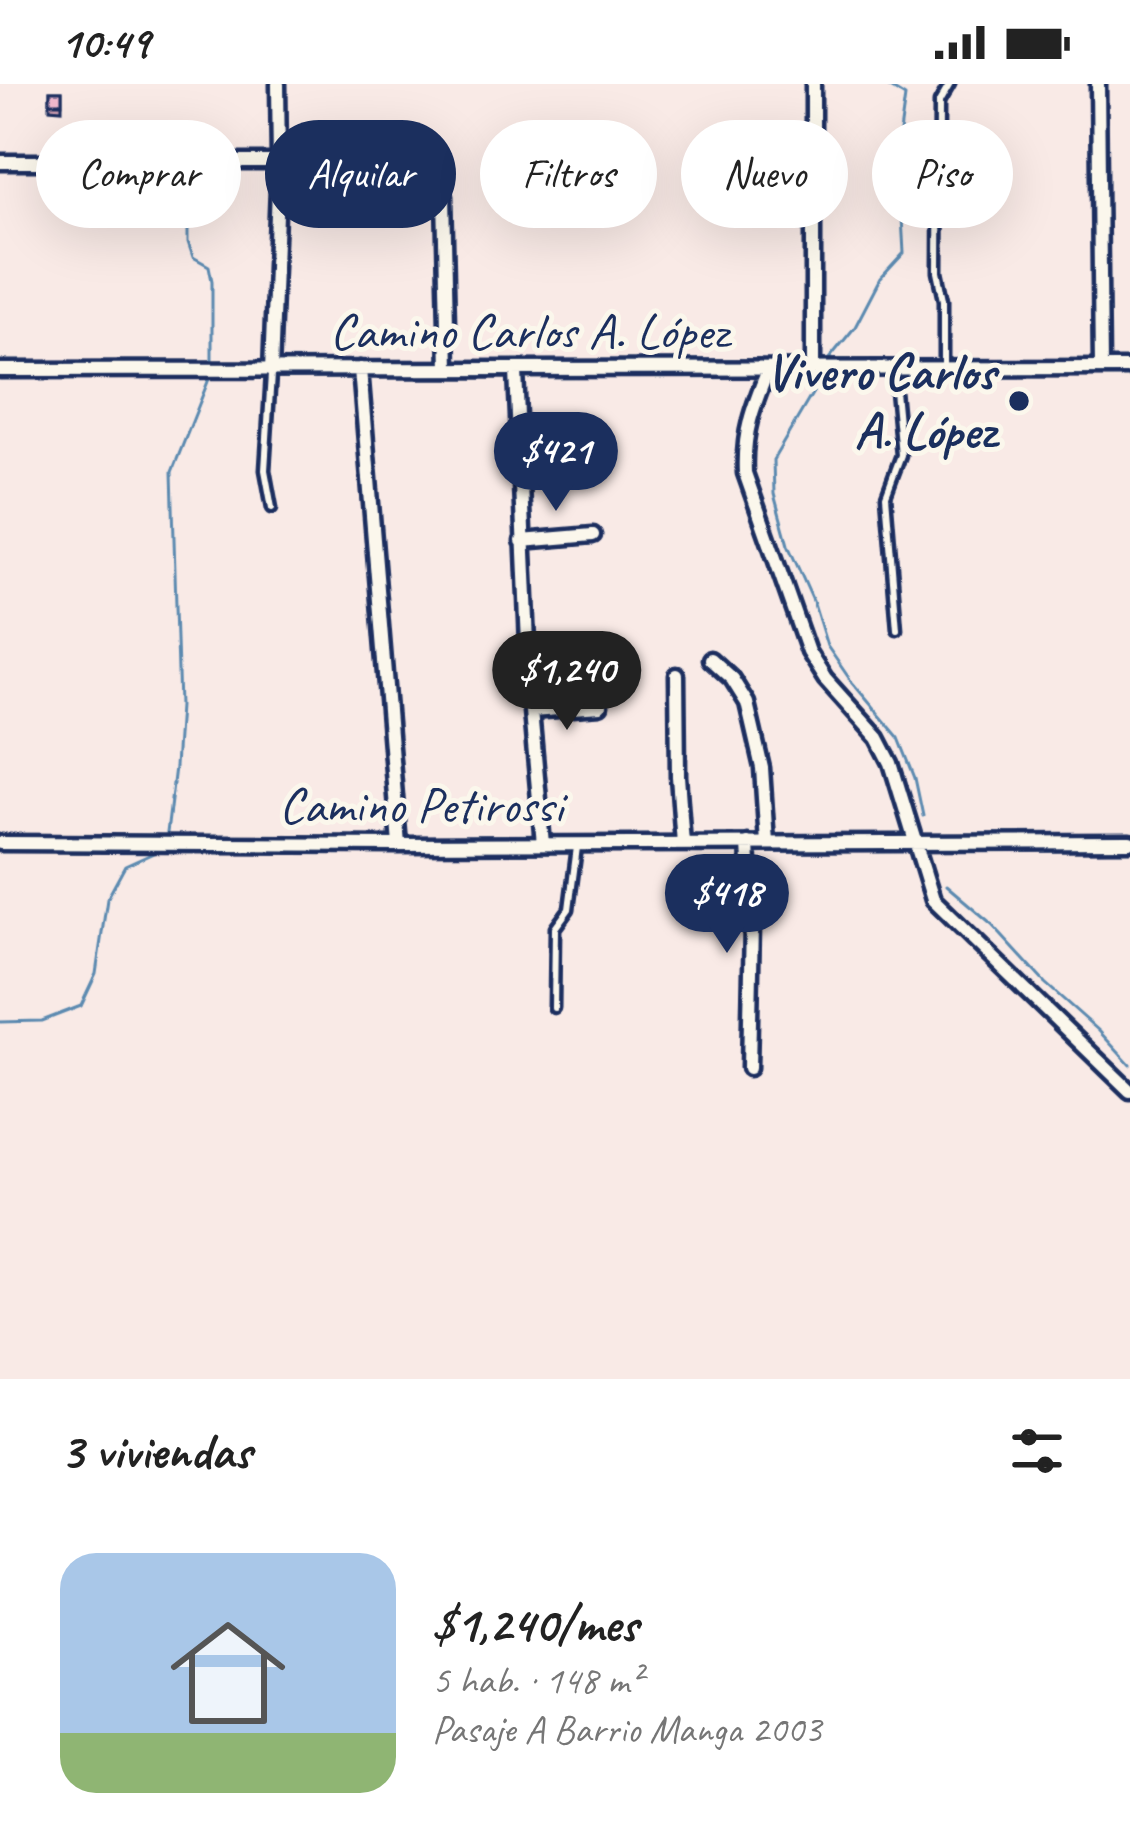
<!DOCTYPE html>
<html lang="es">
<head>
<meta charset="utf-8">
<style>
  :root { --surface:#fff; --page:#f2f2f2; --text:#222; --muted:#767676; --accent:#1b2f5e }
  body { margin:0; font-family:Caveat,sans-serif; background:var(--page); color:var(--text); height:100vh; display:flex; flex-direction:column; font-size:45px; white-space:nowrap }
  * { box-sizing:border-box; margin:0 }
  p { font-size:39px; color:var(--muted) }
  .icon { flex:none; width:66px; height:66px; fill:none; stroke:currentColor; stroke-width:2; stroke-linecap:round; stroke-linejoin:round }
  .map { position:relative; height:1295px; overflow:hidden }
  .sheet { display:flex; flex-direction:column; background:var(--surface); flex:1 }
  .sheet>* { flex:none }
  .guide { position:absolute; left:36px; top:36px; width:1059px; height:108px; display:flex; gap:24px }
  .price { position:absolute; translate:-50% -102px; padding:0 27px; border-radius:42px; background:var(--accent); color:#fff; font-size:39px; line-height:78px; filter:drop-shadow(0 3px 6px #0008) }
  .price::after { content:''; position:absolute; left:50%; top:72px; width:36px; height:27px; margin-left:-18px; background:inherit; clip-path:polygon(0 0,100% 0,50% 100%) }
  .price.active { background:#222; color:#fff }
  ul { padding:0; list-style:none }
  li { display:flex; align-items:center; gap:36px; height:300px; padding:0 60px }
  li span { display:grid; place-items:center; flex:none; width:336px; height:240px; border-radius:36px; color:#555 }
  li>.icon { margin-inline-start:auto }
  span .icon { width:144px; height:144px; fill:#fffc; stroke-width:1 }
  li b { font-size:51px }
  h2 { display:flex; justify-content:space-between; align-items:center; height:144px; padding:0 60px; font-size:51px }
  .pill { padding:0 42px; border-radius:54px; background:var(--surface); box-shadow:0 12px 48px #0002; font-size:42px; line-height:108px }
  .pill.active { background:var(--accent); color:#fff }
  .status { display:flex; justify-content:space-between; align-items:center; height:84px; padding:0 60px; background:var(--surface); direction:ltr }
  .status svg { height:33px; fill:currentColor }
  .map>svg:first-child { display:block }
</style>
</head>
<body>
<div class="status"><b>10:49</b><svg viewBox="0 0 49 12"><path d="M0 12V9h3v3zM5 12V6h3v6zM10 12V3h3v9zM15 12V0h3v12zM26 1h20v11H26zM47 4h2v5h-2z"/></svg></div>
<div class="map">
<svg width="1130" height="1295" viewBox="0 0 1130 1295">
  <rect width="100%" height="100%" fill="#f9eae6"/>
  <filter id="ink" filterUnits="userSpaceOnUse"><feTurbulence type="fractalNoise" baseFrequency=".00833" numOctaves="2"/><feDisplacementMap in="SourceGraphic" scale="24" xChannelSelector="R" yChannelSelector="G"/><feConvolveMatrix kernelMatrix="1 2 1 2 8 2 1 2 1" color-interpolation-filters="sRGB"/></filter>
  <g filter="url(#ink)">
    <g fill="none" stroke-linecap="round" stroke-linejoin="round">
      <!-- stream -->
      <path stroke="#5c8ab0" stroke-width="3" d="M188,96V158L193,173L209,182L212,197V276
        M828,276L855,243L880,195L904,169L898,63L905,13L884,0
        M822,293L773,376L774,410L788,461L813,517L827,562L851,597L899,654L915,694L923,732
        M167,749L175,683L179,622L172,388L209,295
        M946,802L992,841L1045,899L1099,947L1130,981
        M0,938L42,937L81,922L96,890L107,815L125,782L158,767"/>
      <!-- service casing -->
      <g stroke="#1b2f5e" stroke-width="15">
        <path id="service" d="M944,281V216L938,188L939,19L950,0
          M893,285L901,371L886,411L897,545
          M271,290L265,386L272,424
          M554,924L555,844L569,825L577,763"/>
      </g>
      <!-- minor casing -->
      <g stroke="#1b2f5e" stroke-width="21">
        <path id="minor" d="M813,0V285
          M1098,0L1101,284
          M0,78H279
          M444,112L448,285
          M360,285L399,761
          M0,286L1130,284
          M768,286C753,323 743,348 745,389L808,568L825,595L878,654L891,679L933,816L1130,1007
          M271,287L279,78L278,0
          M516,287L531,627L543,760
          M522,457L593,451
          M710,575L732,595L747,619L762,684L767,759
          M677,591L678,692L683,760
          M531,627L600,622
          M0,759L399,761L1130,758
          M748,759L752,840L749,984"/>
      </g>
      <!-- service -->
      <use href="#service" stroke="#fbf7ec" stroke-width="6"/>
      <!-- minor -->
      <use href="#minor" stroke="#fbf7ec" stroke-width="12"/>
    </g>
    <!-- wall -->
    <path fill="#ce9daf" stroke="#1b2f5e" stroke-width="3" d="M50,7H62V25L50,24Z"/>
    <!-- building -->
    <path fill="#f0b7cc" stroke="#1b2f5e" stroke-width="3" d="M50,7H62V19H50Z"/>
  </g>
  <!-- markers -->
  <circle fill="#1b2f5e" stroke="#fbf7ec" stroke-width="4.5" cx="1019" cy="317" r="12"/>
  <g text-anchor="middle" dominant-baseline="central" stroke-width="10" stroke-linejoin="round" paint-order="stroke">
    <!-- street labels -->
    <g font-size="51" fill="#1b2f5e" stroke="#fbf7ec">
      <text x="529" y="247">Camino Carlos A. López</text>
      <text x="421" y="721">Camino Petirossi</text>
    </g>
    <!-- poi labels -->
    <g font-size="51" font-weight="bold" fill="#1b2f5e" stroke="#fbf7ec" text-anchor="end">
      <text x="995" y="288">Vivero Carlos<tspan x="995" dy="59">A. López</tspan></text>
    </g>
  </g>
</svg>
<b class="price" style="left:556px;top:430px">$421</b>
<b class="price active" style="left:567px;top:649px">$1,240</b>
<b class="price" style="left:727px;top:872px">$418</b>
<div class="guide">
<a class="pill">Comprar</a>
<a class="pill active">Alquilar</a>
<a class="pill">Filtros</a>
<a class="pill">Nuevo</a>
<a class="pill">Piso</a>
</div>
</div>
<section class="sheet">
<h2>3 viviendas<svg class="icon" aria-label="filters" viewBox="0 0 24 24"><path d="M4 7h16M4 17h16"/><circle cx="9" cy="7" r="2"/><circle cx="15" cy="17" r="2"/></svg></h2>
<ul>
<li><span style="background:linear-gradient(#a9c7e8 75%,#8fb573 0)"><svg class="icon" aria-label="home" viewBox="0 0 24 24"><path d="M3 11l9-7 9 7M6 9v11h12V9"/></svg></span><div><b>$1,240/mes</b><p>5 hab. · 148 m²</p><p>Pasaje A Barrio Manga 2003</p></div></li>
</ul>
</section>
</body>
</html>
